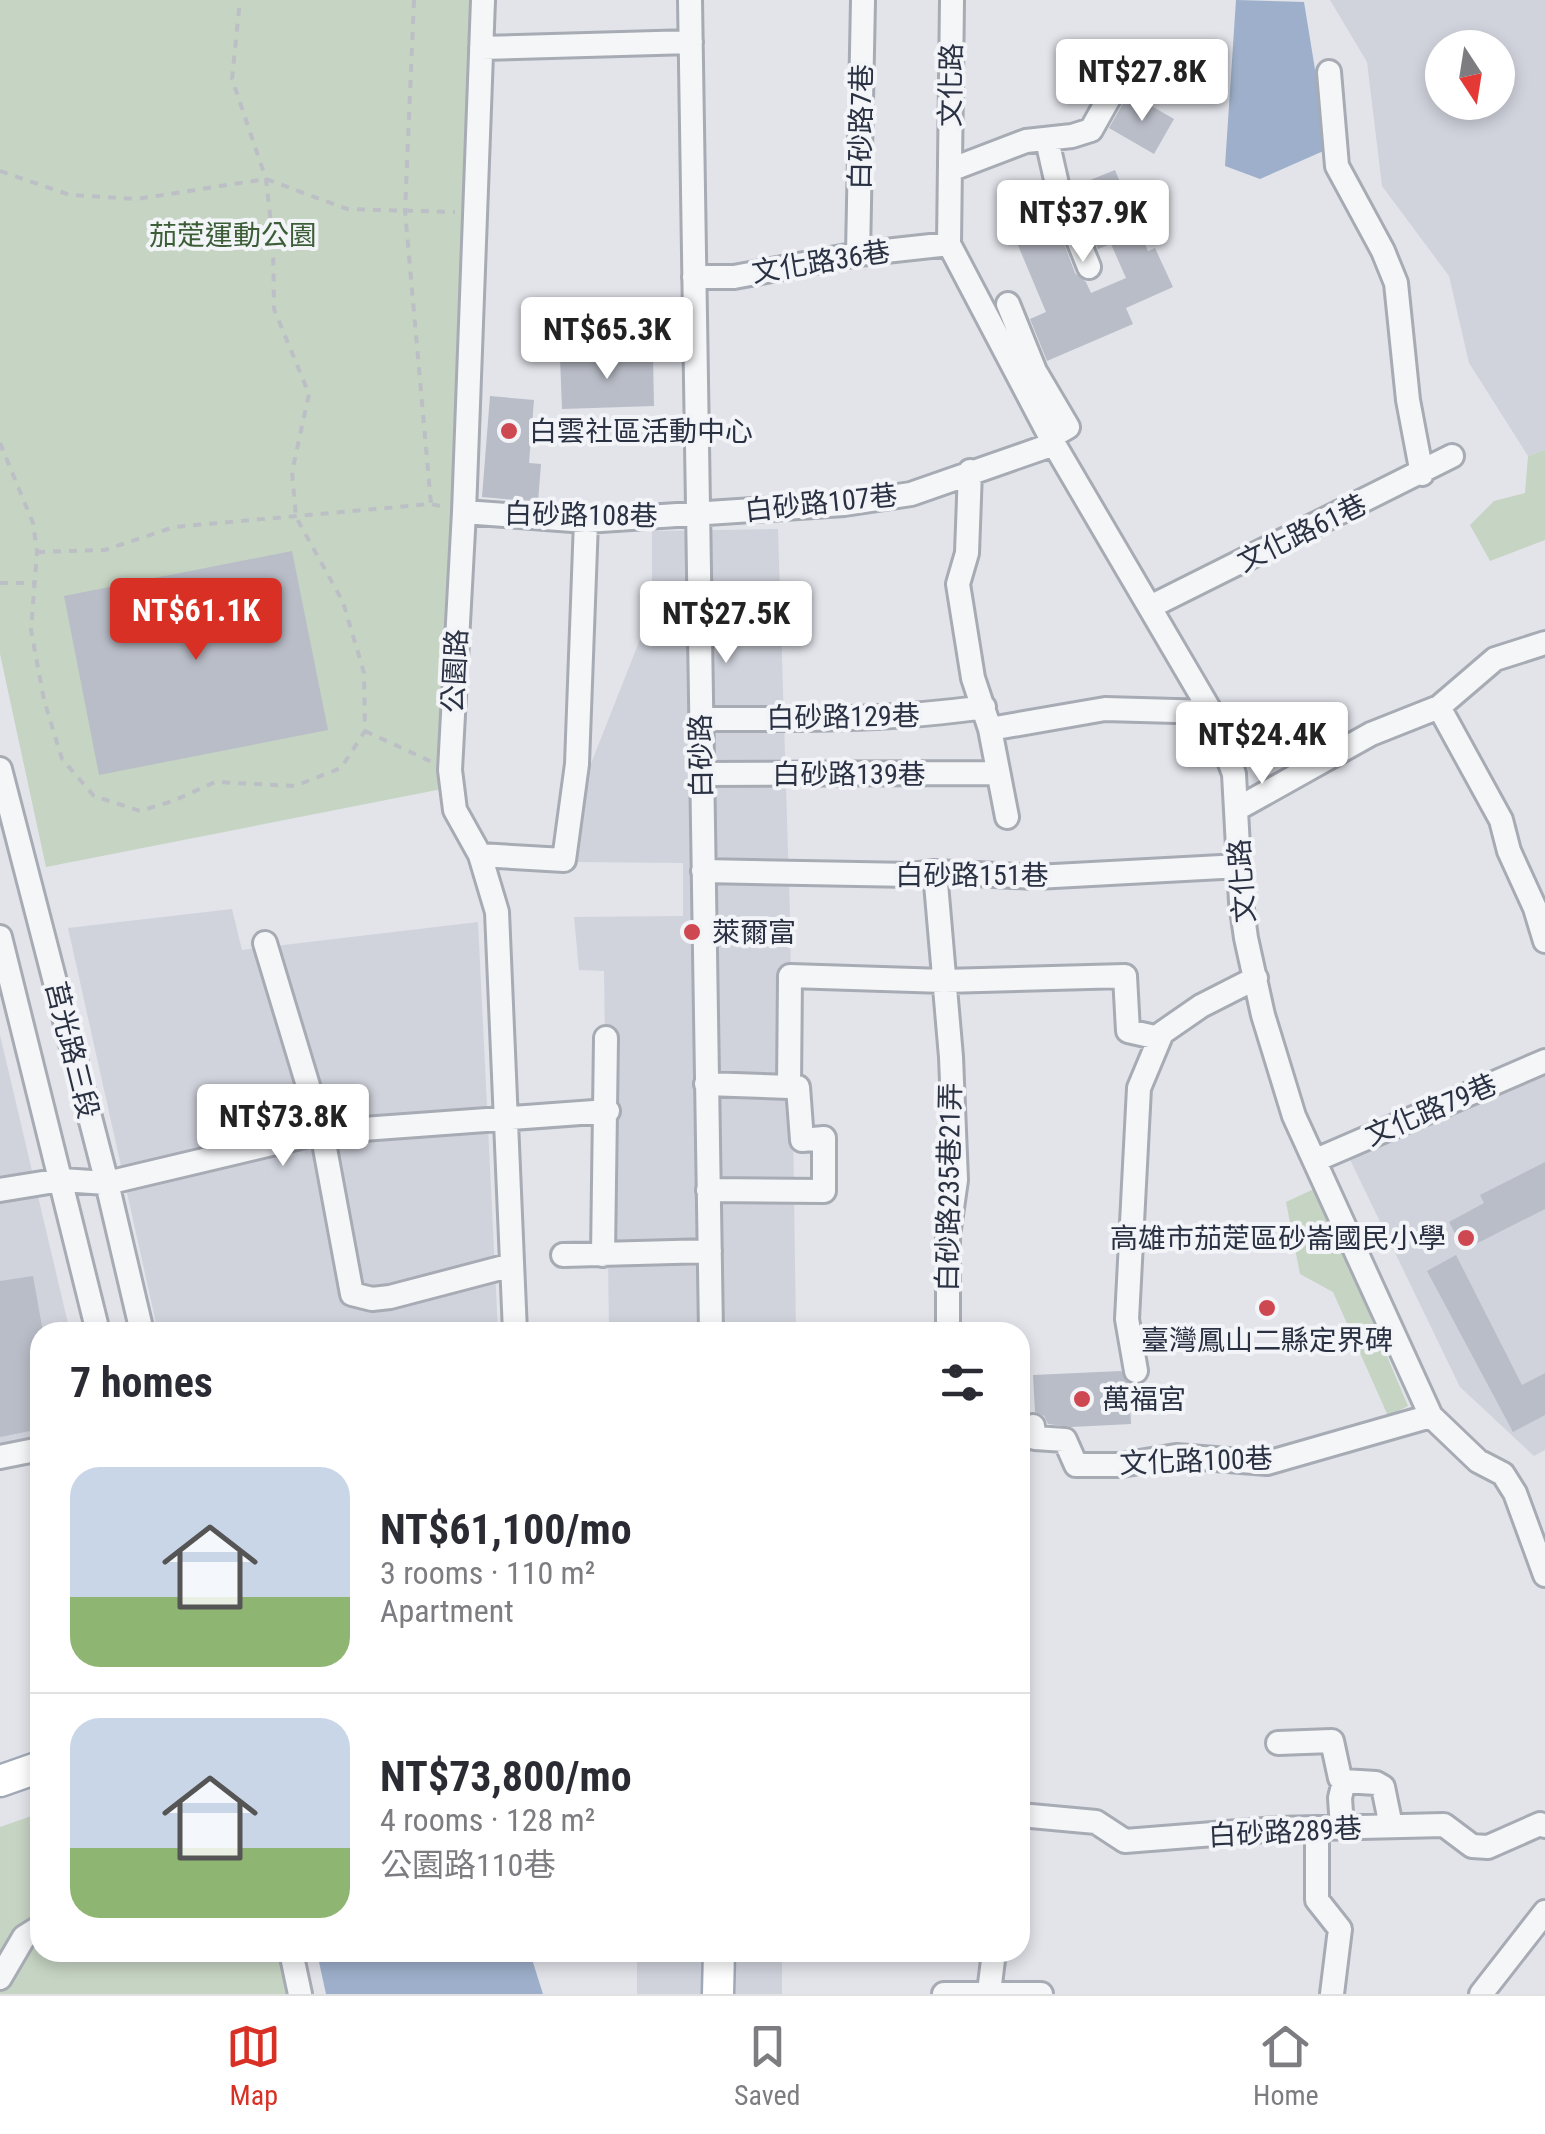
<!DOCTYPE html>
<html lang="en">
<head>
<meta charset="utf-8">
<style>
  :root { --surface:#fff; --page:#f2f2f3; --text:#2b2b33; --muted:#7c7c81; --line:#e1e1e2; --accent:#d93025 }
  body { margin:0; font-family:"Roboto Condensed","Noto Sans TC",sans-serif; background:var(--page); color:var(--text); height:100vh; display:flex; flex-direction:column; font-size:38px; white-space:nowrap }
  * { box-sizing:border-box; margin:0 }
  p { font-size:32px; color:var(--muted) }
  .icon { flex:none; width:55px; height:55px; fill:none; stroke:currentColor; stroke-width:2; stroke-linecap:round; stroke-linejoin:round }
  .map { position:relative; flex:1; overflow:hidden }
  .panel { position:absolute; left:30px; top:1322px; width:1000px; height:640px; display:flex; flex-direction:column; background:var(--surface); border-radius:30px; box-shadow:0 5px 15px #0003 }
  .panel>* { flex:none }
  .needle { width:65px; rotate:168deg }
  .buttons { position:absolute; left:1425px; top:30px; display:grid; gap:20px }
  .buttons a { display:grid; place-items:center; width:90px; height:90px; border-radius:50%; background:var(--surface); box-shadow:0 5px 15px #0003; font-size:50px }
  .price { position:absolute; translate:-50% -85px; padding:0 22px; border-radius:10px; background:#fff; color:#222; font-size:32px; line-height:65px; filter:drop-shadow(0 2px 5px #0008) }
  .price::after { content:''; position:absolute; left:50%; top:60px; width:30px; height:22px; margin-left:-15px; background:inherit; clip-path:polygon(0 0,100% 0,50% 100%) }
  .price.selected { background:var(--accent); color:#fff }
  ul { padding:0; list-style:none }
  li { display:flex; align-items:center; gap:30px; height:250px; padding:0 40px }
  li+li { border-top:2px solid var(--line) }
  li span { display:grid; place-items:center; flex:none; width:280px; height:200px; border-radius:30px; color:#555 }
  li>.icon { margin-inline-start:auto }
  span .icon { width:120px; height:120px; fill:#fffc; stroke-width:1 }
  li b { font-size:42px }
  h2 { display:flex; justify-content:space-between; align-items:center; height:120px; padding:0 40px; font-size:42px }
  .menu { display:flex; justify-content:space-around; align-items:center; height:140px; border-top:2px solid var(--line); background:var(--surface); font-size:28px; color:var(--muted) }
  .menu a { display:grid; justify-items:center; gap:5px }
  .menu .selected { color:var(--accent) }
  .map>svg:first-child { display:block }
</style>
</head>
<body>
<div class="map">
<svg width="1545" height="1994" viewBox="0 0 1545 1994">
  <rect width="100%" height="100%" fill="#e2e4ea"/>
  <!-- built -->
  <path fill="#d0d3dc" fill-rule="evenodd" d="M1330,0H1545V450L1528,456L1469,363L1449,276L1382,186L1367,62ZM1442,48H1498V102H1442Z
    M778,529L790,915L796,1332H609L604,971L579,970L574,917L683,916V863L574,862L577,799L652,609V531Z
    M232,909L242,950L478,922L498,1332H158L68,928Z
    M0,1035L70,1332H40V1439L0,1447Z
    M1545,1054V1450L1534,1456L1460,1387L1340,1139Z
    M637,1953H782V1994H637Z"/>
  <!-- green -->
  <path fill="#c6d4c3" d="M0,0H476L447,788L46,867L0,654Z
    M1545,450V540L1490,561L1470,525L1494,501L1525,493L1528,456Z
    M1316,1188L1408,1406L1388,1416L1333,1292L1300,1274L1286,1202Z
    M40,1813V1952L286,1953L296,1994H0V1827Z"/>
  <!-- water -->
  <path fill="#9dafca" d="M1236,0L1304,2L1328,149L1260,179L1225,166Z
    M317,1953H530L543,1994H326Z"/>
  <!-- building -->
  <path fill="#b9bdc7" d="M1129,93L1174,119L1154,154L1109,128Z
    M1115,170L1148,251L1155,248L1173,287L1126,308L1133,324L1047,361L1030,319L1046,312L999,200L1041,183L1075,273L1086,282L1091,293L1126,278L1111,244L1098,249L1073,187Z
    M653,356L654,406L562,409L560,358Z
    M490,396L534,400L529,463L541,464L538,502L482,497Z
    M292,551L328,730L99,775L64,596Z
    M1545,1162V1209L1464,1250L1449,1222L1484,1203L1480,1195Z
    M1456,1255L1522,1385L1545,1373V1415L1513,1432L1427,1271Z
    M33,1276L43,1332H40V1429L0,1437V1281Z
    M1121,1371L1129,1384L1131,1424L1071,1427L1048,1424L1044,1416L1035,1412L1033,1375Z"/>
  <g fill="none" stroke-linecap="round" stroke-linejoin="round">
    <!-- minor casing -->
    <g stroke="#a7abb4" stroke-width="28">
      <path id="minor" d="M483,0L464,512L450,770L455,810L480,855L497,912L515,1332
        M690,0L711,1332
        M952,0L949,244L1054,444L1211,712L1234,774L1241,902L1246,938L1263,1015L1294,1116L1431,1416L1478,1461L1503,1474L1515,1493L1545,1575
        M481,48L691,42
        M1329,72L1337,166L1383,251L1396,283L1408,400L1422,474
        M1047,140L1059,193L1089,267
        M950,170L1026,141L1072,136L1091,130L1118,82
        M858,254L863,0
        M694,277H734L858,254L949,244
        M1008,304L1035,371L1068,427L1051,437
        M970,471L967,553L958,584L973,678L990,729L1007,817
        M464,512L586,521L844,504L911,494L1054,444
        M1150,607L1452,456
        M1439,707L1495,659L1545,643
        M701,719C796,719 889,721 984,707
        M990,729L1105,709L1211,712
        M0,769L107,1183L142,1332
        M702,774L997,773
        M1237,809L1371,734L1439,707L1501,820L1509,851L1535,908L1545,941
        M480,855L564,860L577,764L586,521
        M703,871L912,875L935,872L1036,877L1240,866
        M935,872L951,1057L956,1180L948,1236V1332
        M0,937L98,1332
        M265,943L322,1132L352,1294L372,1299L390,1297L512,1265
        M706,1084L789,1087L790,976L944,981L1125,976L1128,1031L1159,1038
        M1316,1160L1545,1061
        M0,1190L61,1180L107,1183L322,1132L608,1111
        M708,1190L824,1191V1138L802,1140L798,1087H789
        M563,1255L710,1251
        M603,1255L606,1038
        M1136,1371L1127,1319L1139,1088L1162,1033L1201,1006L1256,978
        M1020,1428L1033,1426L1035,1438L1065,1440L1076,1465H1121L1176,1456L1267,1463L1431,1416
        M0,1457L40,1449
        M1278,1743L1332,1741L1340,1778L1344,1781
        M1020,1815L1096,1822L1125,1841L1277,1829L1444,1825L1472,1846L1488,1847L1540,1824L1545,1826
        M1342,1827L1340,1798L1344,1781L1376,1783L1383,1787L1391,1826
        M1317,1828V1900L1340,1929L1332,1994
        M291,1952L300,1994
        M0,1978L24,1937L40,1927
        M989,1992L994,1952
        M944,1994H1041
        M1481,1994L1545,1912"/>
    </g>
    <!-- major casing -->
    <g stroke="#a1a8b6" stroke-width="35">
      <path id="major" d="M0,1781L40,1767
        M718,1994L719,1952"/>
    </g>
    <!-- path -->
    <path stroke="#bcbfc5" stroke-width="4" stroke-dasharray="8 8" stroke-linecap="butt" d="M414,0L405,211L431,504
      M1093,81L1106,56
      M0,171L70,195L137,199L266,179L347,209L455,212
      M0,443L33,523L37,552L31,630L44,700L62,759L94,796L140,811L173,801L215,782L295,786L341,768L365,731L364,673L343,602L296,517L292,472L309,394L274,309L273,242L266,179L232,79L240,0
      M37,552L105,550L174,527L431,504L445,507
      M0,583H33
      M365,731L432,762"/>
    <!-- minor -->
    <use href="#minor" stroke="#f5f6f8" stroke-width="22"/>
    <!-- major -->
    <use href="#major" stroke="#fff" stroke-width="30"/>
  </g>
  <!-- markers -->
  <g fill="#ce4852" stroke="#f2f4f8" stroke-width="4">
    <circle cx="509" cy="431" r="10"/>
    <circle cx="692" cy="932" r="10"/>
    <circle cx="1466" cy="1238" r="10"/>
    <circle cx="1267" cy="1308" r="10"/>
    <circle cx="1082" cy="1399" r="10"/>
  </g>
  <g text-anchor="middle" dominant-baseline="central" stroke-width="8" stroke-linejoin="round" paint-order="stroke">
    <!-- street labels -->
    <g font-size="28" fill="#2a3142" stroke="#f2f4f8">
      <text transform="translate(951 85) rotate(-89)">文化路</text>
      <text transform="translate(861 127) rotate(-89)">白砂路7巷</text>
      <text transform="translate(821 262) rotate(-9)">文化路36巷</text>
      <text transform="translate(821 503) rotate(-6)">白砂路107巷</text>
      <text transform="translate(581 515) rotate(1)">白砂路108巷</text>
      <text transform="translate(1302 533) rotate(-26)">文化路61巷</text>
      <text transform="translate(455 671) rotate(-87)">公園路</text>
      <text transform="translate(843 717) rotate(-1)">白砂路129巷</text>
      <text transform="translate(701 756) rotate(-91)">白砂路</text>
      <text x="849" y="774">白砂路139巷</text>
      <text x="972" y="875">白砂路151巷</text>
      <text transform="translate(1242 881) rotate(-94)">文化路</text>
      <text transform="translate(72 1050) rotate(76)">莒光路三段</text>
      <text transform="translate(1431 1110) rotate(-23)">文化路79巷</text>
      <text transform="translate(949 1187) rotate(-89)">白砂路235巷21弄</text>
      <text transform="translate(1196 1461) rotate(-2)">文化路100巷</text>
      <text transform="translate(1285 1832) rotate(-3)">白砂路289巷</text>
    </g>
    <!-- park labels -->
    <g font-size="28" fill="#3b5e37" stroke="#f2f4f8">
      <text x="233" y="235">茄萣運動公園</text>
    </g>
    <!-- poi labels -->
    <g font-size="28" fill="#2a3142" stroke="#f2f4f8" text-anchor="start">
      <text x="529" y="431">白雲社區活動中心</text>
      <text x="712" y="932">萊爾富</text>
      <text x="1446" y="1238" text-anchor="end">高雄市茄萣區砂崙國民小學</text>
      <text x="1267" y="1340" text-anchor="middle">臺灣鳳山二縣定界碑</text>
      <text x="1102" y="1399">萬福宮</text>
    </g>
  </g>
</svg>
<div class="buttons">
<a><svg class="needle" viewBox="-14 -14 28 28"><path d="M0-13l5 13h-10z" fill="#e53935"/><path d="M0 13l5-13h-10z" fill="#7c7c81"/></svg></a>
</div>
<b class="price" style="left:1142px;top:124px">NT$27.8K</b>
<b class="price" style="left:1083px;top:265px">NT$37.9K</b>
<b class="price" style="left:607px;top:382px">NT$65.3K</b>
<b class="price selected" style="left:196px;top:663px">NT$61.1K</b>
<b class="price" style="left:726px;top:666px">NT$27.5K</b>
<b class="price" style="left:1262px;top:787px">NT$24.4K</b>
<b class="price" style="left:283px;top:1169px">NT$73.8K</b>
<section class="panel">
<h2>7 homes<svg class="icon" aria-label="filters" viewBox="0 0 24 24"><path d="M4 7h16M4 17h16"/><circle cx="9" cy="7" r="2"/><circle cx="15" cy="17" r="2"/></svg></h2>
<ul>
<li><span style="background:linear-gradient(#c9d6e8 65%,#8fb573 0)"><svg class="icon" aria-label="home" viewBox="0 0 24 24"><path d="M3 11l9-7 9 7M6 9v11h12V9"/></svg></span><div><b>NT$61,100/mo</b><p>3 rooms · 110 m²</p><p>Apartment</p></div></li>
<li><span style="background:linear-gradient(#c9d6e8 65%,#8fb573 0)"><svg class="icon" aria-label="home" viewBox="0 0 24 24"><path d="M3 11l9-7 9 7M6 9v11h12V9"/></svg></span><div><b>NT$73,800/mo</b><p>4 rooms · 128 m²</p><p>公園路110巷</p></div></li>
</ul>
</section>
</div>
<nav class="menu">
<a class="selected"><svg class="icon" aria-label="map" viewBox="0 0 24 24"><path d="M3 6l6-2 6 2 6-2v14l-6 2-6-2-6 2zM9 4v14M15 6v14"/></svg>Map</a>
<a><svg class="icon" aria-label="saved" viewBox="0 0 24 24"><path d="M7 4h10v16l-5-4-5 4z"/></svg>Saved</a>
<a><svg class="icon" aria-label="home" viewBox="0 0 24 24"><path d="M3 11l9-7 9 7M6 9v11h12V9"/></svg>Home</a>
</nav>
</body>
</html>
